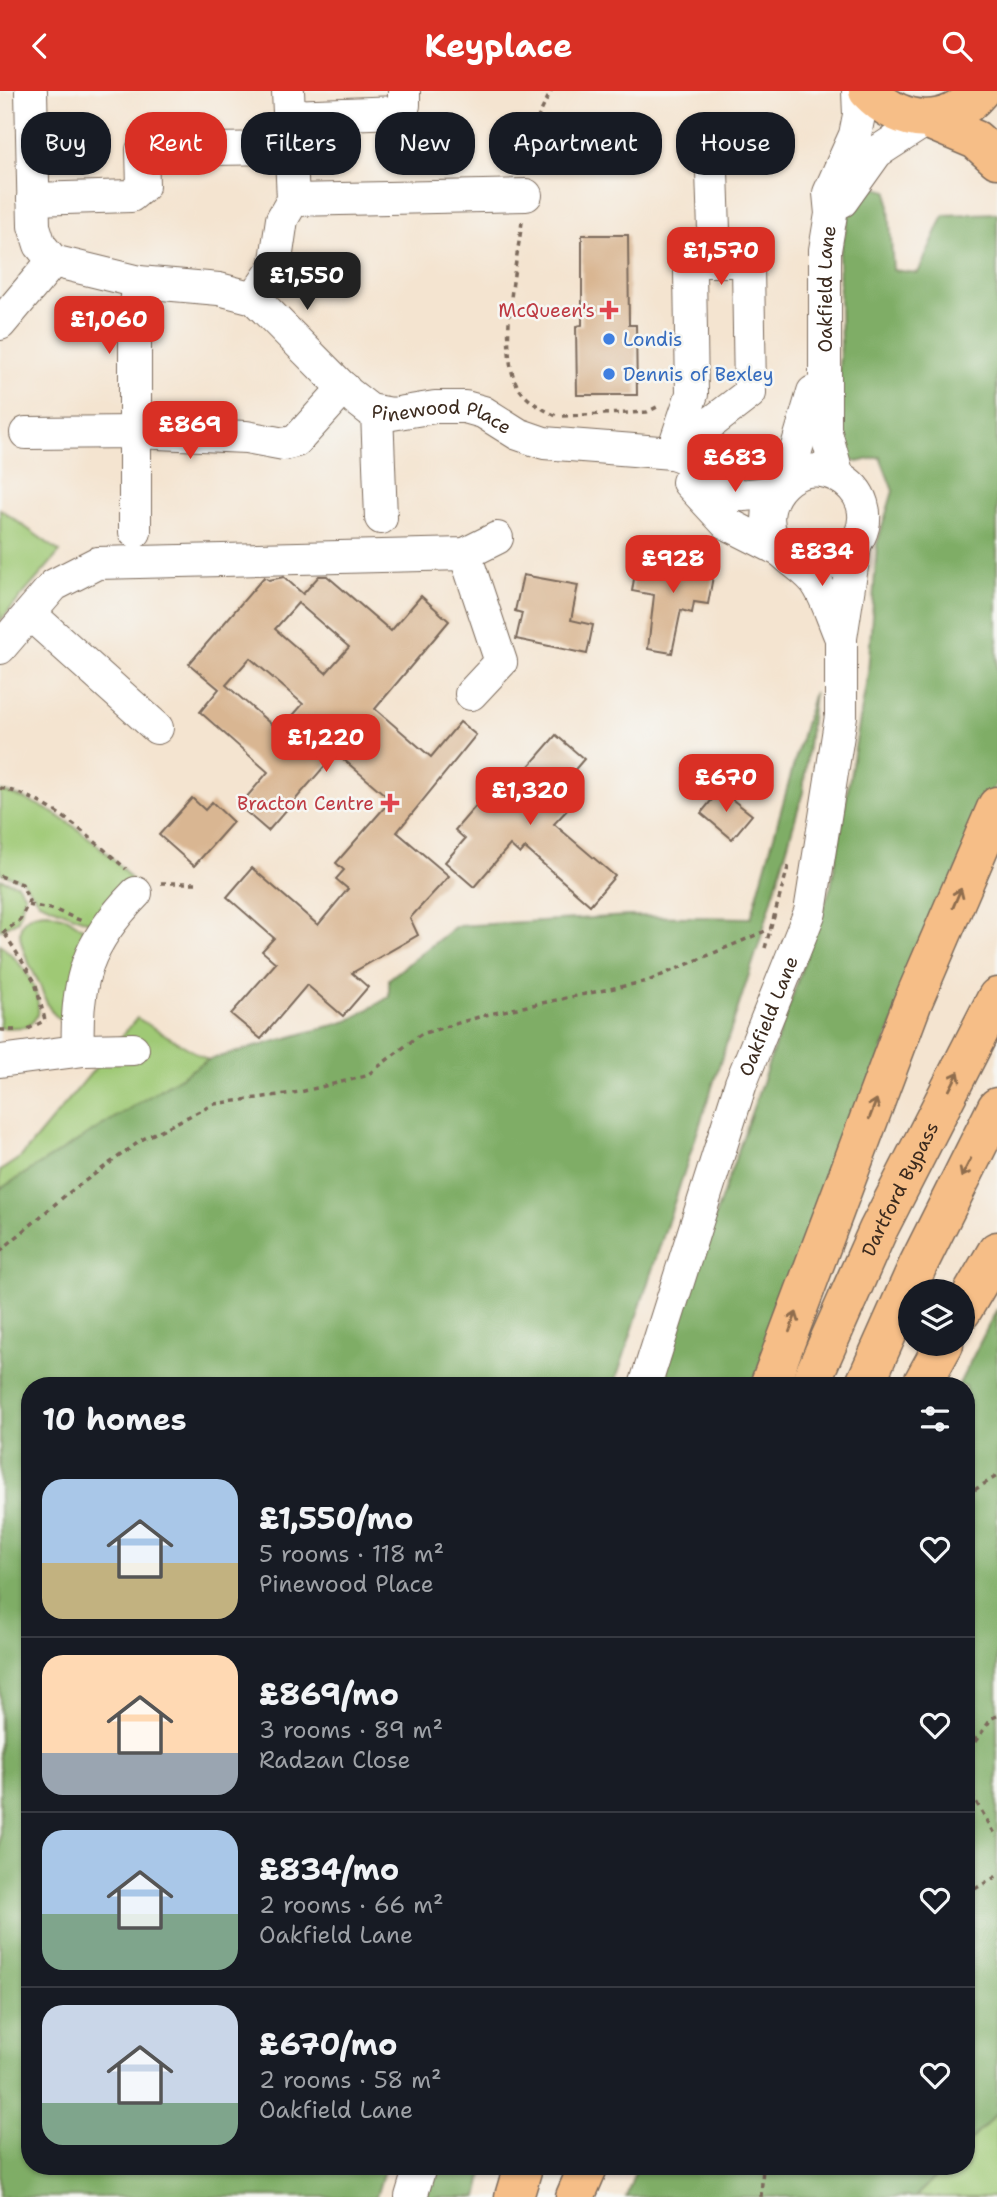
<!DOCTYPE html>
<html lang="en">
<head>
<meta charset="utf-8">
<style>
  :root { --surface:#171b24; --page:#242831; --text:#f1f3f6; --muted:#9ea1a6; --line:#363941; --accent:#d93025 }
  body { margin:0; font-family:"Shantell Sans",sans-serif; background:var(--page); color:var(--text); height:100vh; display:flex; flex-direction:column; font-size:26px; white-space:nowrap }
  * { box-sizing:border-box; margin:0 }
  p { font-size:23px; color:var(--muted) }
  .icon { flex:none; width:38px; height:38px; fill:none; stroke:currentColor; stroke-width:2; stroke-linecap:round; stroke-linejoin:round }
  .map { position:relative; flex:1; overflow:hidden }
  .drawer { position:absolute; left:21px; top:1286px; width:954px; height:798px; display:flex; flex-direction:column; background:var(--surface); border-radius:28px; box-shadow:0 2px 5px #0004 }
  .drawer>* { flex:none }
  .guide { position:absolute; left:21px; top:21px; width:956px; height:63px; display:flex; gap:14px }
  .buttons { position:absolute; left:898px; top:1188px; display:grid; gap:14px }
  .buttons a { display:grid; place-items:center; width:77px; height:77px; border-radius:50%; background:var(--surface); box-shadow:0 2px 5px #0004; font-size:35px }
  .price { position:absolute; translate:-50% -60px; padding:0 16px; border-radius:14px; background:var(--accent); color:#fff; font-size:23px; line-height:46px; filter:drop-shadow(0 2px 4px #0008) }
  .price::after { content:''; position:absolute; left:50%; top:42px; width:21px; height:16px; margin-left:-10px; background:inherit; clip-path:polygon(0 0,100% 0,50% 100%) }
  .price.on { background:#222; color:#fff }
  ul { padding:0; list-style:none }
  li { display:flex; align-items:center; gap:21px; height:175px; padding:0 21px }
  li+li { border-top:2px solid var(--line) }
  li span { display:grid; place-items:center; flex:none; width:196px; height:140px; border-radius:21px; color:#555 }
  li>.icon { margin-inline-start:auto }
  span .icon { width:84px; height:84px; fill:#fffc; stroke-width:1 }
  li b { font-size:30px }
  h2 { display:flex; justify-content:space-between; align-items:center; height:84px; padding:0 21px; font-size:30px }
  .tag { padding:0 24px; border-radius:28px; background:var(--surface); box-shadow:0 2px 5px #0004; font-size:24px; line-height:63px }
  .tag.on { background:var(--accent); color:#fff }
  header { display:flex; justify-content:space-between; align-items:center; height:91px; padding:0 21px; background:var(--accent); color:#fff; font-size:32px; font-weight:700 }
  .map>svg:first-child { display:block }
</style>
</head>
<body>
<header><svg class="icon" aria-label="back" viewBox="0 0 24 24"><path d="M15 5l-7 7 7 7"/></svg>Keyplace<svg class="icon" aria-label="search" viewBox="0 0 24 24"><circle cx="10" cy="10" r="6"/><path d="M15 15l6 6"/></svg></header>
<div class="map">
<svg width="997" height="2106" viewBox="0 0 997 2106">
  <rect width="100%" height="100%" fill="#f6f6f2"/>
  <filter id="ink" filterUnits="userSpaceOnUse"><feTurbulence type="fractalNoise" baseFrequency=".0143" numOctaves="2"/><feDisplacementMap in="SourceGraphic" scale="14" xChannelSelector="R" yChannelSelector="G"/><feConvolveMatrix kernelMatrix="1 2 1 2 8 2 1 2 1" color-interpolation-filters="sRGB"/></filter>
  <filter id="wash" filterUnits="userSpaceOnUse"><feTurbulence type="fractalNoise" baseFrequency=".00686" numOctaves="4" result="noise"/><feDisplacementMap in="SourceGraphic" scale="28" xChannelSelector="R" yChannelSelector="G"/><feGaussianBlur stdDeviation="1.57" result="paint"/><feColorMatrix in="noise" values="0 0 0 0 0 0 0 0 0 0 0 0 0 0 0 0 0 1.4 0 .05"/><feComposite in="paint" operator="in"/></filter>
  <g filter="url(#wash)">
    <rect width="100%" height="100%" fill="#f4e4d0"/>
    <!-- green -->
    <path fill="#9fc975" stroke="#6d7a4a" stroke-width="2" d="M0,418L60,461L0,530Z
      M0,700C51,712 105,754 137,795L99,835L39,811L22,789L0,782Z
      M0,788L17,793L25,804L18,829L0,839Z
      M48,821L68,827L94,845L67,934C44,918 48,911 38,890C26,867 0,822 48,821Z
      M0,853C21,872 41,894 38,924L27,936L0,937Z
      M137,927L208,969L0,1099V1080L21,1066Z
      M997,2022V2106H915L945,2076H966V2054Z"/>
    <!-- forest -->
    <path fill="#7fad66" stroke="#5d6c42" stroke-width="2" d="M873,96L888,100L893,179L918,182L944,124L997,122V691L931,835L752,1295H659L680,1225L831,795L868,582L877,453L893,400L880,366L857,371L844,367L833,336L841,255L839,166L850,120Z
      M814,601L803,701L759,853L614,1295H30V2076H385L376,2106H0V1098L208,969L348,930L389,906V888L456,835L628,825L751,827Z
      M997,1218V2022L966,2054V1295H958Z
      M435,2076H485L478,2106H426Z
      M637,2076H945L915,2106H626Z"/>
    <g id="blocks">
      <!-- building -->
      <path fill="#d9b692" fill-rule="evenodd" d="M582,144H628L629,234H636L637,304H577L576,235L582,234Z
        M686,464L716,469L708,513L694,511L692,522L681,519L672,562L648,558L654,504L632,500L637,470L683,479Z
        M523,484L578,494L571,529L593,534L587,563L516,548L522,522L515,520Z
        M319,485H327L391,540L421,505L449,530L375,618L431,666L460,631L476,644L397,741L449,785L410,827L418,844L352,882L368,896L343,925L307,894L261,948L231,923L276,872L262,860L274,847L227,806L252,777L318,834L348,798L336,788L344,779L336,772L391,709L336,662L268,740L239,715L268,681L200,621L219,598L189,573L264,486L269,489L284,486L303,503ZM298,512L349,556L326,582L275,538ZM250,567L303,613L279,640L226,594Z
        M556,644L584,668L552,705L568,718L554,733L615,785L590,814L525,757L520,763L510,754L474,796L445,771L465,748L455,739L499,688L510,697Z
        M720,699L752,724L732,748L701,722Z
        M192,707L205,719L212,711L233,731L194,775L159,744Z"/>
    </g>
  </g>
  <g filter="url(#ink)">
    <use href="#blocks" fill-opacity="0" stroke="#7c6b5c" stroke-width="2"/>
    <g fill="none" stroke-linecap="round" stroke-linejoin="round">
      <!-- minor casing -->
      <g stroke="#7c6b5c" stroke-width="34">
        <g id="minor">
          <path id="s1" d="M31,0L34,135L40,154L53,170L139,191L219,198L254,207L348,302L370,319L392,323L435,316H465L483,321L518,343L544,352L672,362C697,369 696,380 714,395C728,409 760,404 777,399"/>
          <path d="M289,25L398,21L404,14V0"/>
          <path d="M711,50L715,170"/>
          <path d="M33,108L131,105L143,95L142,59L291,57"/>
          <path d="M293,109L526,104"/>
          <path d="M842,110L877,61L925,30"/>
          <path d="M701,170H741L748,174L750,302L672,362L692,303L690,181L693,174Z"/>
          <path d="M254,207L275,176L282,128L293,109L288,0"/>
          <path d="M0,233L53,170"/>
          <path d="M377,321L381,427"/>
          <path d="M26,342L136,341L246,346L284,353L296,350L344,297"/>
          <path id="s2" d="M838,385L825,338V159L831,123L829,102L855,44L859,24L858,0"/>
          <path d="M788,387L813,301"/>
          <path d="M688,391L726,432L781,460"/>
          <path d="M135,441V220L139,191"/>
          <path d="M465,463L501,571L471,603"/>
          <path d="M794,470C856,491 892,413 837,385C798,364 755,406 772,446C781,468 808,476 819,496C828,511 833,529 840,545"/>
          <path d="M30,523L157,637"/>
          <path d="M0,557L54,494L97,472L465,463L497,447"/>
          <path d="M78,959C75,890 87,852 136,802"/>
          <path d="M0,970L84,959L133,958"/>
          <path id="s3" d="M645,1295L741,992L810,821L841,625V547L855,456"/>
          <path d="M411,2106L420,2076"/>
        </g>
      </g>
      <!-- major casing -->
      <g stroke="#7c6b5c" stroke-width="41">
        <path id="major" d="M868,0C901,35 948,39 980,0
          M931,30L976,49L997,68"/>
      </g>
      <!-- highway casing -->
      <g stroke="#7c6b5c" stroke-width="41">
        <g id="highway">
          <path d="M962,1220L997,1160"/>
          <path d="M769,1295L912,913L997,715"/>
          <path id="s4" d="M809,1295L878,1139L997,906"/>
          <path d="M864,1295L918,1174L997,1016"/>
          <path d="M921,1295L944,1253"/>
          <path d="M514,2106L523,2076"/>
          <path d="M575,2106L588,2076"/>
        </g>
      </g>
      <!-- path -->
      <path stroke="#7c6b5c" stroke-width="3.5" stroke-dasharray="5 5" stroke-linecap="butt" d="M530,78L537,29L551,0
        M522,131C517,170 495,269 521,300C530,312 543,318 556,325
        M563,325L647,321L659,315
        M0,697C48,706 91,747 126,778
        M0,785L22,793L29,810L20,829L0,844
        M161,792H200
        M28,814L55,819L82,830
        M5,843L35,891L45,929
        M765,857L789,773
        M28,938L46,929
        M0,939H17
        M0,1160L67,1103L143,1048L214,1013L300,1001L366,985L421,943L489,923L648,890L770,838
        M966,1404L997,1385
        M997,1625L992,1627L967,1662L969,1699L997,1746
        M966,1636L976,1650
        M966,1803L997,1785
        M761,2106L763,2076"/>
      <!-- minor -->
      <use href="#minor" stroke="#fff" stroke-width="32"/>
      <!-- major -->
      <use href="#major" stroke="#f6be87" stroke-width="38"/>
      <!-- highway -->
      <use href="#highway" stroke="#f6be87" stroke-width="38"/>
    </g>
    <!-- one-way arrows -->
    <defs><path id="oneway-shaft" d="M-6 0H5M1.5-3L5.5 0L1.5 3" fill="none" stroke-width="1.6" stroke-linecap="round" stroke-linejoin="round" transform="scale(1.75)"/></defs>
    <g stroke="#8f6d4d">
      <use href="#oneway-shaft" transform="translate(957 807) rotate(-67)"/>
      <use href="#oneway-shaft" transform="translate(954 990) rotate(-63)"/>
      <use href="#oneway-shaft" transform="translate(873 1018) rotate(-69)"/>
      <use href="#oneway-shaft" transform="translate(966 1077) rotate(117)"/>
      <use href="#oneway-shaft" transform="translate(793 1231) rotate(-70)"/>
    </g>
  </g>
  <!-- markers -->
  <g fill="#e0444e" stroke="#f6f6f2" stroke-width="2.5">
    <path d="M605.5 208.5h7v7h7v7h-7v7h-7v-7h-7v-7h7z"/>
    <path d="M386.5 701.5h7v7h7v7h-7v7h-7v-7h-7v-7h7z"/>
  </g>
  <g fill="#3f7fe0" stroke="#f6f6f2" stroke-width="2.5">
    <circle cx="609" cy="248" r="7"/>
    <circle cx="609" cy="283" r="7"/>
  </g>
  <g text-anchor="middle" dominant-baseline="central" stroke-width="5" stroke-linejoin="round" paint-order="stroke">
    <!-- street labels -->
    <g font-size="19" fill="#3b2a1e" stroke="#f6f6f2">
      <text stroke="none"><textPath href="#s2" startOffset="189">Oakfield Lane</textPath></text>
      <text stroke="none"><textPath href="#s1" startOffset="616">Pinewood Place</textPath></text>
      <text stroke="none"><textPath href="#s3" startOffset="390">Oakfield Lane</textPath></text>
      <text stroke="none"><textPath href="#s4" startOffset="217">Dartford Bypass</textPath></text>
    </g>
    <!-- health labels -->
    <g font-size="19" fill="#be3a42" stroke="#f6f6f2" text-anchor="end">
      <text x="595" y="219">McQueen's</text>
      <text x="374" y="712">Bracton Centre</text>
    </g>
    <!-- shop labels -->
    <g font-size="19" fill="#366cbe" stroke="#f6f6f2" text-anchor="start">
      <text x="623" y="248">Londis</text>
      <text x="623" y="283">Dennis of Bexley</text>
    </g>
  </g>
</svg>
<div class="buttons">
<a><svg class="icon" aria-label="layers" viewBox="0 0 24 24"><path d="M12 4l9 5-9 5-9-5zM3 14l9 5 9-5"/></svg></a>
</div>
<b class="price" style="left:721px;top:196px">£1,570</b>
<b class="price on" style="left:307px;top:221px">£1,550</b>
<b class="price" style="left:109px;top:265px">£1,060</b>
<b class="price" style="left:190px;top:370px">£869</b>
<b class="price" style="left:735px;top:403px">£683</b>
<b class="price" style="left:822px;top:497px">£834</b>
<b class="price" style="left:673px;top:504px">£928</b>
<b class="price" style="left:326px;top:683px">£1,220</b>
<b class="price" style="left:726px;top:723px">£670</b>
<b class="price" style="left:530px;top:736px">£1,320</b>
<div class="guide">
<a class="tag">Buy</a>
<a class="tag on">Rent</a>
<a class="tag">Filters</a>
<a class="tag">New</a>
<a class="tag">Apartment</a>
<a class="tag">House</a>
</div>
<section class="drawer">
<h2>10 homes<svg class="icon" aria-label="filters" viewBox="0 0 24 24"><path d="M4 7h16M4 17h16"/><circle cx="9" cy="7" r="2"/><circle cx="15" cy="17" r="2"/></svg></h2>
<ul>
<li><span style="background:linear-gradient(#a9c7e8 60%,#c2b280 0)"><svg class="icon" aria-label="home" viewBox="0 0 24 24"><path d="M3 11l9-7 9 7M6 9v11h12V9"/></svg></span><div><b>£1,550/mo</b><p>5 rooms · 118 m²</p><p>Pinewood Place</p></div><svg class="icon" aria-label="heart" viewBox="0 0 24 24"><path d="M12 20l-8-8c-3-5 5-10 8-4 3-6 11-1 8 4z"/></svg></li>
<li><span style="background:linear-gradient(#ffd9b3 70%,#9aa5b1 0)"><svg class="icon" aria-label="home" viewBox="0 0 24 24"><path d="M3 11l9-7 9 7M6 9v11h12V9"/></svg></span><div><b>£869/mo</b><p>3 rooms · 89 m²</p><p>Radzan Close</p></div><svg class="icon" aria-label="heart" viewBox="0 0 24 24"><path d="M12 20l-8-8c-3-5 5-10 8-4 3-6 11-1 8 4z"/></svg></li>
<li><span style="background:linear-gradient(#a9c7e8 60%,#7fa58c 0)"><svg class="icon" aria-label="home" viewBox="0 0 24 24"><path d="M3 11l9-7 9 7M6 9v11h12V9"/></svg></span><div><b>£834/mo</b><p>2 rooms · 66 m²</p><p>Oakfield Lane</p></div><svg class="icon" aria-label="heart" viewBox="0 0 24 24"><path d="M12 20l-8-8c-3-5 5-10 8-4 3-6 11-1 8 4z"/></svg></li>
<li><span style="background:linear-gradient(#c9d6e8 70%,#7fa58c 0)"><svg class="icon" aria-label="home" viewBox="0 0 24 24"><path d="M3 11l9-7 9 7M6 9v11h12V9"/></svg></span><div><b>£670/mo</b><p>2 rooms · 58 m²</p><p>Oakfield Lane</p></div><svg class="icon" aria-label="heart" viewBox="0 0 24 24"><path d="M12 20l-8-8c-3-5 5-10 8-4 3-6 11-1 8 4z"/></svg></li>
</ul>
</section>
</div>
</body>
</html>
